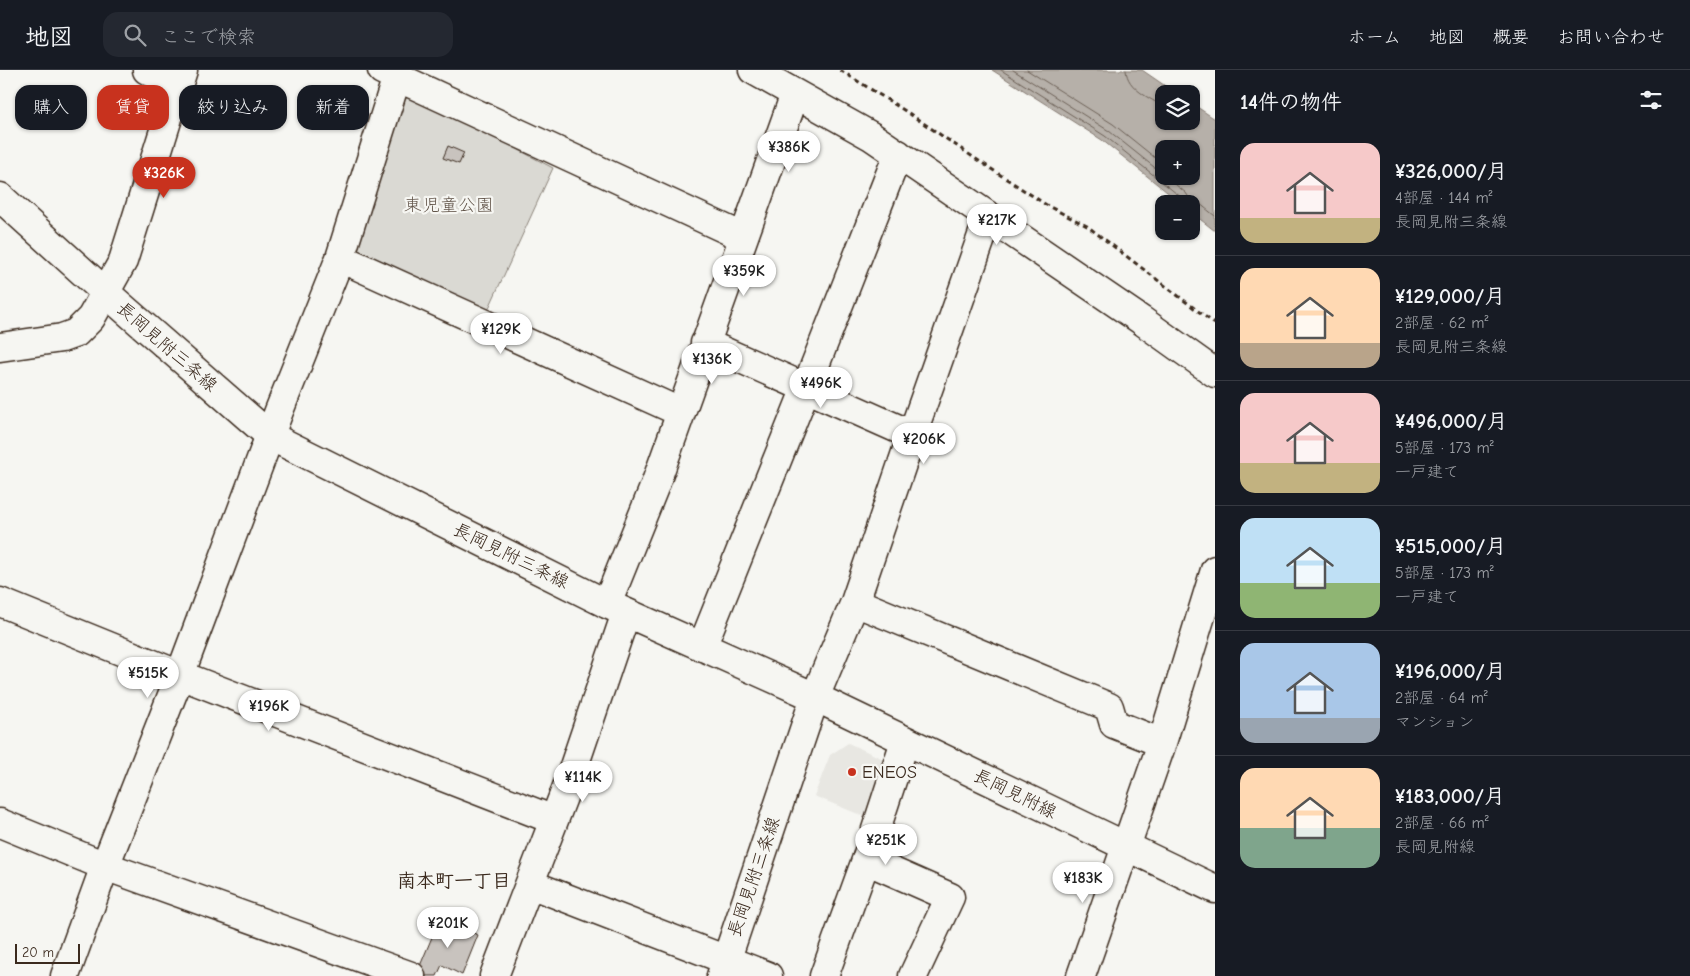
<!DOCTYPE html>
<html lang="ja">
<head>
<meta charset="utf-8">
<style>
  :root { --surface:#171b24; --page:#242831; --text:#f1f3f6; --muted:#9ea1a6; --line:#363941; --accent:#c8321e }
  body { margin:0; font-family:"Comic Neue","Klee One",sans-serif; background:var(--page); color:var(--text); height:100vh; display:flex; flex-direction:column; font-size:19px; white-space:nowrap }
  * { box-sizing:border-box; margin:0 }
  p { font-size:16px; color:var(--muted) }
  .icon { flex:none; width:28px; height:28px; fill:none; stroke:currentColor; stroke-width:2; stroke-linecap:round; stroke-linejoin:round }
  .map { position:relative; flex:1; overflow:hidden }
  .sheet { display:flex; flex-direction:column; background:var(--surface); width:475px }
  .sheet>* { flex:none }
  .hud { position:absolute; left:15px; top:15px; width:475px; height:45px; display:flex; gap:10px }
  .fabs { position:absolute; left:1155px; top:15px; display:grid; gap:10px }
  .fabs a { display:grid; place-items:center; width:45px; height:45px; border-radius:10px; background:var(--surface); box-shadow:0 1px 4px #0004; font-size:25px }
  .scale { position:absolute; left:15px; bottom:12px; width:65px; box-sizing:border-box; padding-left:5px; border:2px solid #3b2a1e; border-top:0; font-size:14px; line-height:18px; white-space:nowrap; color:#3b2a1e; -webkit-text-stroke:4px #f6f6f2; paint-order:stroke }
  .price { position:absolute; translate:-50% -42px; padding:0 11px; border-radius:18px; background:#fff; color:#222; font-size:16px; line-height:32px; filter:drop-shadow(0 1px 2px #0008) }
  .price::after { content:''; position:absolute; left:50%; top:30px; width:15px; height:11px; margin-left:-8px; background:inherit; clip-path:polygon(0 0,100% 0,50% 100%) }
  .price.current { background:var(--accent); color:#fff }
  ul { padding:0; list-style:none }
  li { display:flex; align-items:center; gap:15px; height:125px; padding:0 25px }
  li+li { border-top:1px solid var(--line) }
  li span { display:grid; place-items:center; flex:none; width:140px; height:100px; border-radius:15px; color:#555 }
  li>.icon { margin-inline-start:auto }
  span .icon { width:60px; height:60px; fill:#fffc; stroke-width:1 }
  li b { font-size:21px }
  h2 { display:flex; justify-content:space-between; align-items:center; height:60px; padding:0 25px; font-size:21px }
  .chip { padding:0 18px; border-radius:15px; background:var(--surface); box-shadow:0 1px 4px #0004; font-size:18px; line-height:45px }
  .chip.current { background:var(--accent); color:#fff }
  header { display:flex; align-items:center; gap:30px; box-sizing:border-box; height:70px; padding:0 25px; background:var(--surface); border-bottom:1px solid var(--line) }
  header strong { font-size:24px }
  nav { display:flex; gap:28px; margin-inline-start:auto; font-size:18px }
  .search { width:350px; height:45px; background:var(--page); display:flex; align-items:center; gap:12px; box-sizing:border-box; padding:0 18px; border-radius:15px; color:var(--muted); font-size:19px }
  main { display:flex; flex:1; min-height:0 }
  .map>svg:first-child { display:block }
</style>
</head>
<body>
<header>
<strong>地図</strong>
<div class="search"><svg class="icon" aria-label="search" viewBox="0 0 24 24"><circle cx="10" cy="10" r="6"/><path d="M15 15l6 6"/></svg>ここで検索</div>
<nav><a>ホーム</a><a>地図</a><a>概要</a><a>お問い合わせ</a></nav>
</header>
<main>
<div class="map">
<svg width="1215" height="906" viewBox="0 0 1215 906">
  <rect width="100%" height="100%" fill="#f6f6f2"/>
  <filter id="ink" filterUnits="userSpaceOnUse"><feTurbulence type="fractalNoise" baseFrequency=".02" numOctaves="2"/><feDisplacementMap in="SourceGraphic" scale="10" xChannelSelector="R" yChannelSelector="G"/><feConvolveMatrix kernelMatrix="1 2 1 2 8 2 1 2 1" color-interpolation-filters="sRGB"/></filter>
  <g filter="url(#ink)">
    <!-- built -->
    <path fill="#e8e7e2" d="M848,673L890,692L868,748L814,726L830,685Z"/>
    <!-- green -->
    <path fill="#dad9d3" stroke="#8a8278" d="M411,23L553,98L488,240L354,181L403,26Z"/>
    <!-- water -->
    <path fill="#b6b0a9" stroke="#857a71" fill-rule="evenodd" d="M992,0H1142L1177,24H1164V51H1191V33L1215,49V161L1191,142V134H1182L1102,70ZM1164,79H1191V106H1164Z"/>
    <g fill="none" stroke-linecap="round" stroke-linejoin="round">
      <!-- shore -->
      <path stroke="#6c6056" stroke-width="1" d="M1001,0L1105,66L1182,128L1184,134
        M1013,0L1109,61L1164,105
        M1027,0L1113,54L1164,95
        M1126,0C1127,19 1150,28 1164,37
        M1165,106L1186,123L1191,131L1199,133L1215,146"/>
    </g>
    <!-- building -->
    <path fill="#c8c3be" stroke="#3b2a1e" d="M448,76L464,83L459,94L443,88Z
      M440,848L478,865L462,905L442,895L437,906H426L417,903Z"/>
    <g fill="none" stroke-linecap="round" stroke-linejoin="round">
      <!-- minor casing -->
      <g stroke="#3b2a1e" stroke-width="31">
        <path id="minor" d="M147,0L177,15
          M382,0L743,167
          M753,0L871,66L1141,250L1215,303
          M340,188L680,342
          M705,273L912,365
          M0,277L62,268L76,263L91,248L123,191L183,0
          M0,532L180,605L554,750
          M855,532L1109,637L1114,654L1162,673
          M607,534L655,415L795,24
          M702,577L806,318L898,84
          M815,627L855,532L912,365L989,146
          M0,753L105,796L411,906
          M866,790L950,827L913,906
          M530,814L768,906
          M65,906L105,796L180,605L279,341L340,188L399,0
          M494,906L568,714L626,543
          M824,906L866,790L905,671
          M1081,906L1162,673L1215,500"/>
      </g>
      <!-- major casing -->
      <g stroke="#3b2a1e" stroke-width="31">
        <path id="major" d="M0,127L105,222L270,366L607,534L815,627L1215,819
          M721,906L815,627"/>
      </g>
      <!-- path -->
      <path stroke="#3b2a1e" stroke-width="3" stroke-dasharray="5 4" stroke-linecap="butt" d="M840,0L907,42L976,89L1048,136L1087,156L1215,254"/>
      <!-- minor -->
      <use href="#minor" stroke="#f6f6f2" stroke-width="28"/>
      <!-- major -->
      <use href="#major" stroke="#f6f6f2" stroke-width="28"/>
    </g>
  </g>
  <!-- markers -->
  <circle fill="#c8321e" stroke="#f6f6f2" stroke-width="2" cx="852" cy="702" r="5"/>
  <g text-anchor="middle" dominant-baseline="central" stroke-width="4.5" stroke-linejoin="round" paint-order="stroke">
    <!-- park labels -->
    <g font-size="18" fill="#63564b" stroke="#f6f6f2">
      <text x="449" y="135">東児童公園</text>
    </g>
    <!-- street labels -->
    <g font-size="18" fill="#3b2a1e" stroke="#f6f6f2">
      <text transform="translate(167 277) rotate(41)">長岡見附三条線</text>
      <text transform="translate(511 486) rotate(26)">長岡見附三条線</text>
      <text transform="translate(1015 724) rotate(26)">長岡見附線</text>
      <text transform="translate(754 807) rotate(-71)">長岡見附三条線</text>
    </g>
    <!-- poi labels -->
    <g font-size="18" fill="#3b2a1e" stroke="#f6f6f2" text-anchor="start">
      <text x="862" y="702">ENEOS</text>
    </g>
    <!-- neighbourhood labels -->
    <g font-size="19" font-weight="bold" fill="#3b2a1e" stroke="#f6f6f2">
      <text x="454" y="811">南本町一丁目</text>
    </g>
  </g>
</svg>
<div class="fabs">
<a><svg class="icon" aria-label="layers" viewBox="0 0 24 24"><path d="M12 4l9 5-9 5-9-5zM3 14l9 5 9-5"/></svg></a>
<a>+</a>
<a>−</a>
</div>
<div class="scale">20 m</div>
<b class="price" style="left:789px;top:103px">¥386K</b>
<b class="price current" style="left:164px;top:129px">¥326K</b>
<b class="price" style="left:997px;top:176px">¥217K</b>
<b class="price" style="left:744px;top:227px">¥359K</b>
<b class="price" style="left:501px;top:285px">¥129K</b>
<b class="price" style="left:712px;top:315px">¥136K</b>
<b class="price" style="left:821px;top:339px">¥496K</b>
<b class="price" style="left:924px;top:395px">¥206K</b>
<b class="price" style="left:148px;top:629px">¥515K</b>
<b class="price" style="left:269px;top:662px">¥196K</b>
<b class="price" style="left:583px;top:733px">¥114K</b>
<b class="price" style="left:886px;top:796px">¥251K</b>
<b class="price" style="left:1083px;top:834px">¥183K</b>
<b class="price" style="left:448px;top:879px">¥201K</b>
<div class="hud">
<a class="chip">購入</a>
<a class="chip current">賃貸</a>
<a class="chip">絞り込み</a>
<a class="chip">新着</a>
</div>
</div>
<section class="sheet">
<h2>14件の物件<svg class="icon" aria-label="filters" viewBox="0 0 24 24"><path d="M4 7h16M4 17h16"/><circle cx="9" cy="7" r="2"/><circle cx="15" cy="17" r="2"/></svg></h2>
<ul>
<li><span style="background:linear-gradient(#f6c9c9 75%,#c2b280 0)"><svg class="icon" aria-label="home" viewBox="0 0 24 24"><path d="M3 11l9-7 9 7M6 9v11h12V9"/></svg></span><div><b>¥326,000/月</b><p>4部屋 · 144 m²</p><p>長岡見附三条線</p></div></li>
<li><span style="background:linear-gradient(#ffd9b3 75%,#b9a48a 0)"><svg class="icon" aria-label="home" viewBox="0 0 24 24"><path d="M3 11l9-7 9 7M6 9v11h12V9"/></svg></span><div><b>¥129,000/月</b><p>2部屋 · 62 m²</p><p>長岡見附三条線</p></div></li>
<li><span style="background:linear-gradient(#f6c9c9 70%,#c2b280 0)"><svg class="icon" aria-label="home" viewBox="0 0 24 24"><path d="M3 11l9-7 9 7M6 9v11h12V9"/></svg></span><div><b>¥496,000/月</b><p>5部屋 · 173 m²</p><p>一戸建て</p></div></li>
<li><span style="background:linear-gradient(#bfe0f5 65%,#8fb573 0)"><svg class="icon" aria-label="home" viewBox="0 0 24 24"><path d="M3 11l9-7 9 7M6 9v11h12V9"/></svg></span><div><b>¥515,000/月</b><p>5部屋 · 173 m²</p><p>一戸建て</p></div></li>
<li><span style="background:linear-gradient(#a9c7e8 75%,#9aa5b1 0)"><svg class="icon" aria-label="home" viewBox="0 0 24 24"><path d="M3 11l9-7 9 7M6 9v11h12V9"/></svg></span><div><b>¥196,000/月</b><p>2部屋 · 64 m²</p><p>マンション</p></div></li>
<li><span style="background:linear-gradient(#ffd9b3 60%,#7fa58c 0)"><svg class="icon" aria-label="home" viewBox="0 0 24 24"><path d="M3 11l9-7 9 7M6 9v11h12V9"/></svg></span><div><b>¥183,000/月</b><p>2部屋 · 66 m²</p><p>長岡見附線</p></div></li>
</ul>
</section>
</main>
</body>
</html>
